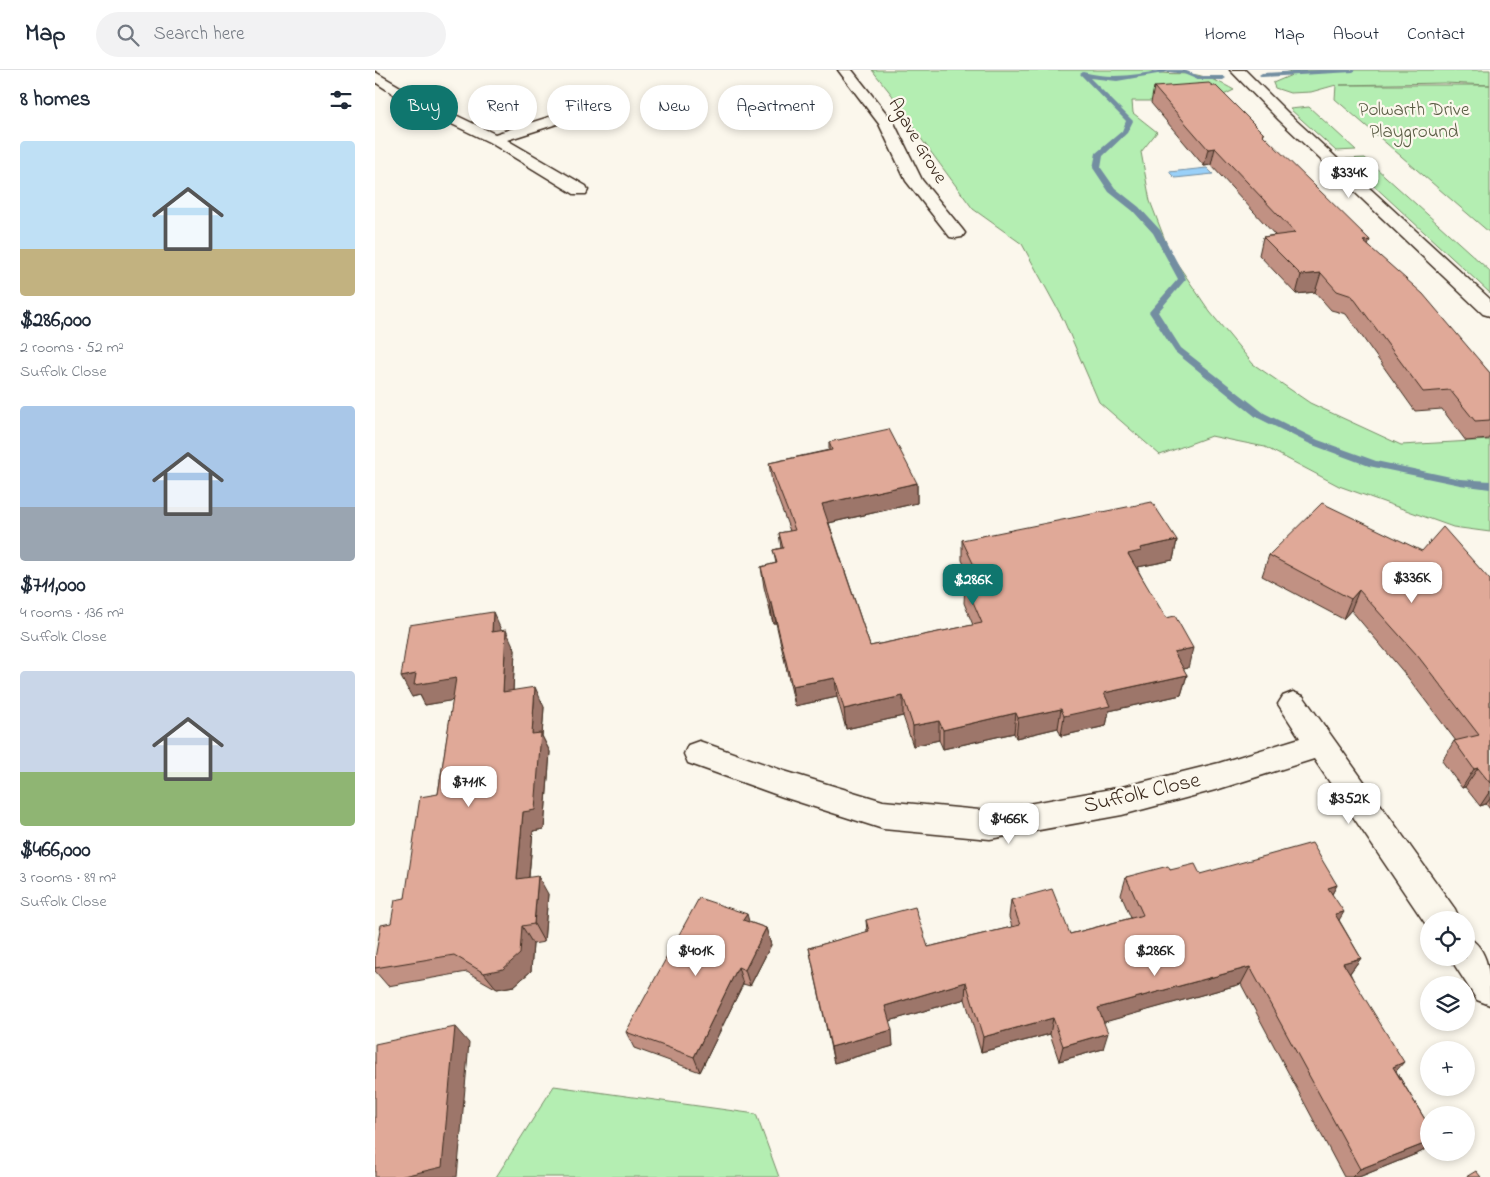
<!DOCTYPE html>
<html lang="en">
<head>
<meta charset="utf-8">
<style>
  :root { --surface:#fff; --page:#f2f2f3; --text:#1f2937; --muted:#747a83; --line:#e0e1e3; --accent:#0f766e }
  body { margin:0; font-family:"Indie Flower",sans-serif; background:var(--page); color:var(--text); height:100vh; display:flex; flex-direction:column; font-size:19px; white-space:nowrap }
  * { box-sizing:border-box; margin:0 }
  p { font-size:16px; color:var(--muted) }
  .icon { flex:none; width:28px; height:28px; fill:none; stroke:currentColor; stroke-width:2; stroke-linecap:round; stroke-linejoin:round }
  .map { position:relative; flex:1; overflow:hidden }
  .panel { display:flex; flex-direction:column; background:var(--surface); width:375px }
  .panel>* { flex:none }
  .hud { position:absolute; left:15px; top:15px; width:475px; height:45px; display:flex; gap:10px }
  .buttons { position:absolute; left:1045px; top:841px; display:grid; gap:10px }
  .buttons a { display:grid; place-items:center; width:55px; height:55px; border-radius:50%; background:var(--surface); box-shadow:0 2px 8px #0003; font-size:25px }
  .price { position:absolute; translate:-50% -42px; padding:0 11px; border-radius:10px; background:#fff; color:#222; font-size:16px; line-height:32px; filter:drop-shadow(0 1px 2px #0008) }
  .price::after { content:''; position:absolute; left:50%; top:30px; width:15px; height:11px; margin-left:-8px; background:inherit; clip-path:polygon(0 0,100% 0,50% 100%) }
  .price.selected { background:var(--accent); color:#fff }
  ul { padding:0; list-style:none }
  li { display:grid; align-content:center; gap:10px; height:265px; padding:0 20px }
  li span { display:grid; place-items:center; height:155px; border-radius:5px; color:#555 }
  li>.icon { margin-inline-start:auto }
  span .icon { width:90px; height:90px; fill:#fffc; stroke-width:1 }
  li b { font-size:21px }
  h2 { display:flex; justify-content:space-between; align-items:center; height:60px; padding:0 20px; font-size:21px }
  .tag { padding:0 18px; border-radius:22px; background:var(--surface); box-shadow:0 2px 8px #0003; font-size:18px; line-height:45px }
  .tag.selected { background:var(--accent); color:#fff }
  header { display:flex; align-items:center; gap:30px; box-sizing:border-box; height:70px; padding:0 25px; background:var(--surface); border-bottom:1px solid var(--line) }
  header strong { font-size:24px }
  nav { display:flex; gap:28px; margin-inline-start:auto; font-size:18px }
  .search { width:350px; height:45px; background:var(--page); display:flex; align-items:center; gap:12px; box-sizing:border-box; padding:0 18px; border-radius:28px; color:var(--muted); font-size:19px }
  main { display:flex; flex:1; min-height:0 }
  .map>svg:first-child { display:block }
</style>
</head>
<body>
<header>
<strong>Map</strong>
<div class="search"><svg class="icon" aria-label="search" viewBox="0 0 24 24"><circle cx="10" cy="10" r="6"/><path d="M15 15l6 6"/></svg>Search here</div>
<nav><a>Home</a><a>Map</a><a>About</a><a>Contact</a></nav>
</header>
<main>
<section class="panel">
<h2>8 homes<svg class="icon" aria-label="filters" viewBox="0 0 24 24"><path d="M4 7h16M4 17h16"/><circle cx="9" cy="7" r="2"/><circle cx="15" cy="17" r="2"/></svg></h2>
<ul>
<li><span style="background:linear-gradient(#bfe0f5 70%,#c2b280 0)"><svg class="icon" aria-label="home" viewBox="0 0 24 24"><path d="M3 11l9-7 9 7M6 9v11h12V9"/></svg></span><div><b>$286,000</b><p>2 rooms · 52 m²</p><p>Suffolk Close</p></div></li>
<li><span style="background:linear-gradient(#a9c7e8 65%,#9aa5b1 0)"><svg class="icon" aria-label="home" viewBox="0 0 24 24"><path d="M3 11l9-7 9 7M6 9v11h12V9"/></svg></span><div><b>$711,000</b><p>4 rooms · 136 m²</p><p>Suffolk Close</p></div></li>
<li><span style="background:linear-gradient(#c9d6e8 65%,#8fb573 0)"><svg class="icon" aria-label="home" viewBox="0 0 24 24"><path d="M3 11l9-7 9 7M6 9v11h12V9"/></svg></span><div><b>$466,000</b><p>3 rooms · 89 m²</p><p>Suffolk Close</p></div></li>
</ul>
</section>
<div class="map">
<svg width="1115" height="1107" viewBox="0 0 1115 1107">
  <rect width="100%" height="100%" fill="#fbf7ec"/>
  <filter id="ink" filterUnits="userSpaceOnUse"><feTurbulence type="fractalNoise" baseFrequency=".02" numOctaves="2"/><feDisplacementMap in="SourceGraphic" scale="10" xChannelSelector="R" yChannelSelector="G"/><feConvolveMatrix kernelMatrix="1 2 1 2 8 2 1 2 1" color-interpolation-filters="sRGB"/></filter>
  <g filter="url(#ink)">
    <!-- green -->
    <path fill="#b4eeb2" stroke="#788c68" d="M497,0H774C790,6 806,2 822,5C836,8 847,13 859,20L836,31H757L758,43L782,62L766,82L775,131L795,183L835,242L878,294L935,333L1026,375L1115,370V462L1078,457L964,416L890,377L836,366L785,385L724,332L689,251L647,174L598,139L536,55L517,25Z
      M912,0H1115V15L1069,13L965,15H1115V163L960,29L961,15L936,22L915,23L900,18L898,13L919,4Z
      M934,37L981,80L961,81L915,39Z
      M990,88L1115,201V223L970,89Z
      M179,1016L381,1044L404,1107H121Z"/>
    <!-- water -->
    <path fill="#99d0f8" stroke="#738ea1" d="M832,98L838,104L800,108L794,102Z"/>
    <g fill="none" stroke-linecap="round" stroke-linejoin="round">
      <!-- stream -->
      <path fill="#738ea1" fill-rule="evenodd" d="M785,0H809L824,6H848L851,8L848,10H823L809,4L794,2L742,11L715,8L758,51L752,63L728,86L726,98L740,118L764,137L785,160L811,209L783,242L806,278L889,343L943,370L1001,391L1085,409L1115,411V419L1085,415L994,396L935,374L881,347L800,282L774,242L803,209L778,163L758,141L734,122L718,98L721,83L747,61L751,51L705,4L708,2C734,9 759,6 785,0Z
        M944,0H981L978,2L887,7L884,5L887,3Z"/>
      <!-- minor casing -->
      <g stroke="#3b2a1e" stroke-width="3">
        <path id="minor" d="M463,0H477L519,53L547,110L587,159L590,163L587,167L581,168L575,167L531,111L504,54Z
          M855,0H870L914,44L1115,229V246L1108,244L904,50Z
          M0,2L39,25L120,64L225,31H235L237,34L235,37L132,70L211,116L213,120L211,124H199L114,72L29,31L0,12Z
          M918,622L928,626L1080,839L1085,850H1054V859L939,689L844,719L747,745L615,769L508,759L408,727L313,693L309,684L313,675L324,671L409,701L508,731L615,741L747,717L844,693L925,668L903,634L908,626Z
          M1091,866C1115,879 1115,905 1115,935L1102,930L1075,888H1091Z"/>
      </g>
      <!-- minor -->
      <use href="#minor" fill="#fbf7ec" fill-rule="evenodd"/>
    </g>
    <!-- wall -->
    <path fill="#c19183" stroke="#3b2a1e" d="M779,17L889,66L1115,303V369L1091,371L1067,339L1040,341L971,244L956,240L940,222L921,224L884,185L888,167L900,165L836,95L829,96L776,33Z
      M454,372L542,413V433L454,453L495,576L598,555L589,533L590,513L597,512L587,490V470H802L798,490L763,497V500L813,598L808,599L812,605L806,625L734,641L731,656L686,666L683,658L641,668L639,663L568,679L564,670L538,676L528,646L471,659L462,627L420,636L401,553H398L389,517L386,497L401,493L398,480L406,478L404,463L415,461L397,413L394,393L454,380Z
      M1047,481L1115,510V739L1111,734L1105,736L1090,717L1087,718L1067,691L1079,671H1081L1031,605L976,540L968,549L887,506L894,485Z
      M126,561L140,580L138,620L169,637L167,666L175,682L169,759L158,761L154,807L173,824L169,872L158,874L156,901L139,916L122,919L92,902L13,916L0,901V888L16,853L30,828L63,724L78,630L50,635L45,625L37,627Z
      M795,800L825,804L962,815L957,824L964,850L986,888L975,903L1021,1001L1054,1056V1076L1046,1082L984,1107H969L866,914L728,952V979L684,991L675,964L606,982L590,929L514,951L518,976L459,993L434,878L492,862L491,850L553,877L637,857L634,847L636,830L695,864L756,848L746,825L751,807Z
      M374,852L391,858L396,875L375,916L368,914L325,1002L259,978L251,962Z"/>
    <!-- shaded-wall -->
    <path fill="#9d766a" stroke="#3b2a1e" d="M840,78L836,95L829,96L833,79Z
      M995,170L989,189L988,171Z
      M946,203L940,222L921,224L926,205Z
      M542,413V433L449,454L447,434Z
      M802,470L798,490L763,497L762,501L753,484L765,478Z
      M984,520L976,540L968,549L976,529Z
      M395,533H397L401,553H398Z
      M118,542L127,562H117Z
      M131,560L140,580L137,642L128,622Z
      M818,578L813,598L794,602L799,582Z
      M41,604L81,608L92,628L50,635L45,625L37,627L26,607Z
      M812,605L806,625L734,641L731,656L686,666L689,646L729,623Z
      M460,608L462,627L420,636L417,616Z
      M160,617L169,637L167,666L175,682L169,759L158,761L152,827L142,809L148,742L157,664Z
      M528,626V646L471,659L469,639Z
      M686,639L683,658L641,668L643,648Z
      M641,643L639,663L568,679V660Z
      M564,651V670L538,676V656Z
      M1103,698L1090,717L1087,718L1099,699Z
      M1115,721V729L1111,734L1105,736Z
      M163,806L173,824L169,872L159,854Z
      M962,815L952,833L953,818Z
      M969,842L958,860L960,844Z
      M372,844L377,862L368,850Z
      M147,856L158,874L156,901L139,916L122,919L109,903Z
      M391,858L396,875L375,916L370,900Z
      M986,888L974,904L968,893Z
      M363,897L368,914L325,1002L319,987Z
      M875,897L866,914L719,955L723,938Z
      M591,912L590,929L511,952L510,936Z
      M678,948L675,964L606,982L608,967Z
      M80,957L94,973L82,1107H24Z
      M517,960L518,976L459,993L456,977Z
      M733,963L728,979L684,991L688,976Z
      M1029,992L1016,1007L1018,997Z
      M1054,1072V1076L1046,1082L984,1107H977L985,1099Z"/>
    <!-- building -->
    <path fill="#e0a998" stroke="#3b2a1e" d="M834,13L838,16H841L889,64H887L995,170L988,171L1048,224L1115,303V350L1100,351L1075,320L1048,322L977,226L962,221L946,203L926,205L888,167L920,163L840,78L833,79L779,17Z
      M514,359L542,413L447,434L495,576L607,553L590,513L606,510L587,470L777,432L802,470L765,478L766,481L753,484L791,548L800,546L818,578L799,582L812,605L729,623L735,636L689,646L686,639L643,648L641,643L568,660L564,651L538,656L528,626L469,639L460,608L417,616L397,533H395L386,497L402,493L398,480L408,478L404,463L420,460L394,393L457,380L454,372Z
      M947,433L1047,481L1068,457L1115,510V713L1103,698L1099,699L1079,671L1104,665L1042,585L984,520L976,529L894,485Z
      M118,542L117,562L131,560L128,622L160,617L157,664L166,663L160,740L148,742L142,809L163,806L159,854L147,856L145,884L128,899L109,903L79,885L0,898V888L6,855L16,853L20,830L30,828L45,727L63,724L81,608L39,615L41,604L26,607L34,555Z
      M937,773L962,815L953,818L969,842L960,844L986,888L968,893L1029,992L1018,997L1054,1056V1072L985,1099L875,897L723,938L733,963L688,976L678,948L608,967L591,912L510,936L517,960L456,977L434,878L494,861L491,850L540,837L553,877L645,855L636,830L677,819L695,864L768,845L751,807L793,796L795,800L820,794L825,804Z
      M324,828L372,844L368,850L391,858L370,900L363,897L319,987L251,962Z
      M80,957L67,1097L24,1107H0V974Z
      M1101,1101L1106,1107H1091Z"/>
  </g>
  <g text-anchor="middle" dominant-baseline="central" stroke-width="4.5" stroke-linejoin="round" paint-order="stroke">
    <!-- far-park labels -->
    <g font-size="19" fill="#595b43" stroke="#fbf7ec">
      <text x="1039" y="40">Polwarth Drive<tspan x="1039" dy="22">Playground</tspan></text>
    </g>
    <!-- far-street labels -->
    <g font-size="19" fill="#3b2a1e" stroke="#fbf7ec">
      <text transform="translate(542 71) rotate(59)">Agave Grove</text>
    </g>
    <!-- street labels -->
    <g font-size="22" fill="#3b2a1e" stroke="#fbf7ec">
      <text transform="translate(767 724) rotate(-13)">Suffolk Close</text>
    </g>
  </g>
</svg>
<div class="buttons">
<a><svg class="icon" aria-label="locate" viewBox="0 0 24 24"><circle cx="12" cy="12" r="6"/><path d="M12 2v4M12 18v4M2 12h4M18 12h4"/></svg></a>
<a><svg class="icon" aria-label="layers" viewBox="0 0 24 24"><path d="M12 4l9 5-9 5-9-5zM3 14l9 5 9-5"/></svg></a>
<a>+</a>
<a>−</a>
</div>
<b class="price" style="left:974px;top:129px">$334K</b>
<b class="price" style="left:1037px;top:534px">$336K</b>
<b class="price selected" style="left:598px;top:536px">$286K</b>
<b class="price" style="left:94px;top:738px">$711K</b>
<b class="price" style="left:974px;top:755px">$352K</b>
<b class="price" style="left:634px;top:775px">$466K</b>
<b class="price" style="left:321px;top:907px">$401K</b>
<b class="price" style="left:780px;top:907px">$286K</b>
<div class="hud">
<a class="tag selected">Buy</a>
<a class="tag">Rent</a>
<a class="tag">Filters</a>
<a class="tag">New</a>
<a class="tag">Apartment</a>
</div>
</div>
</main>
</body>
</html>
